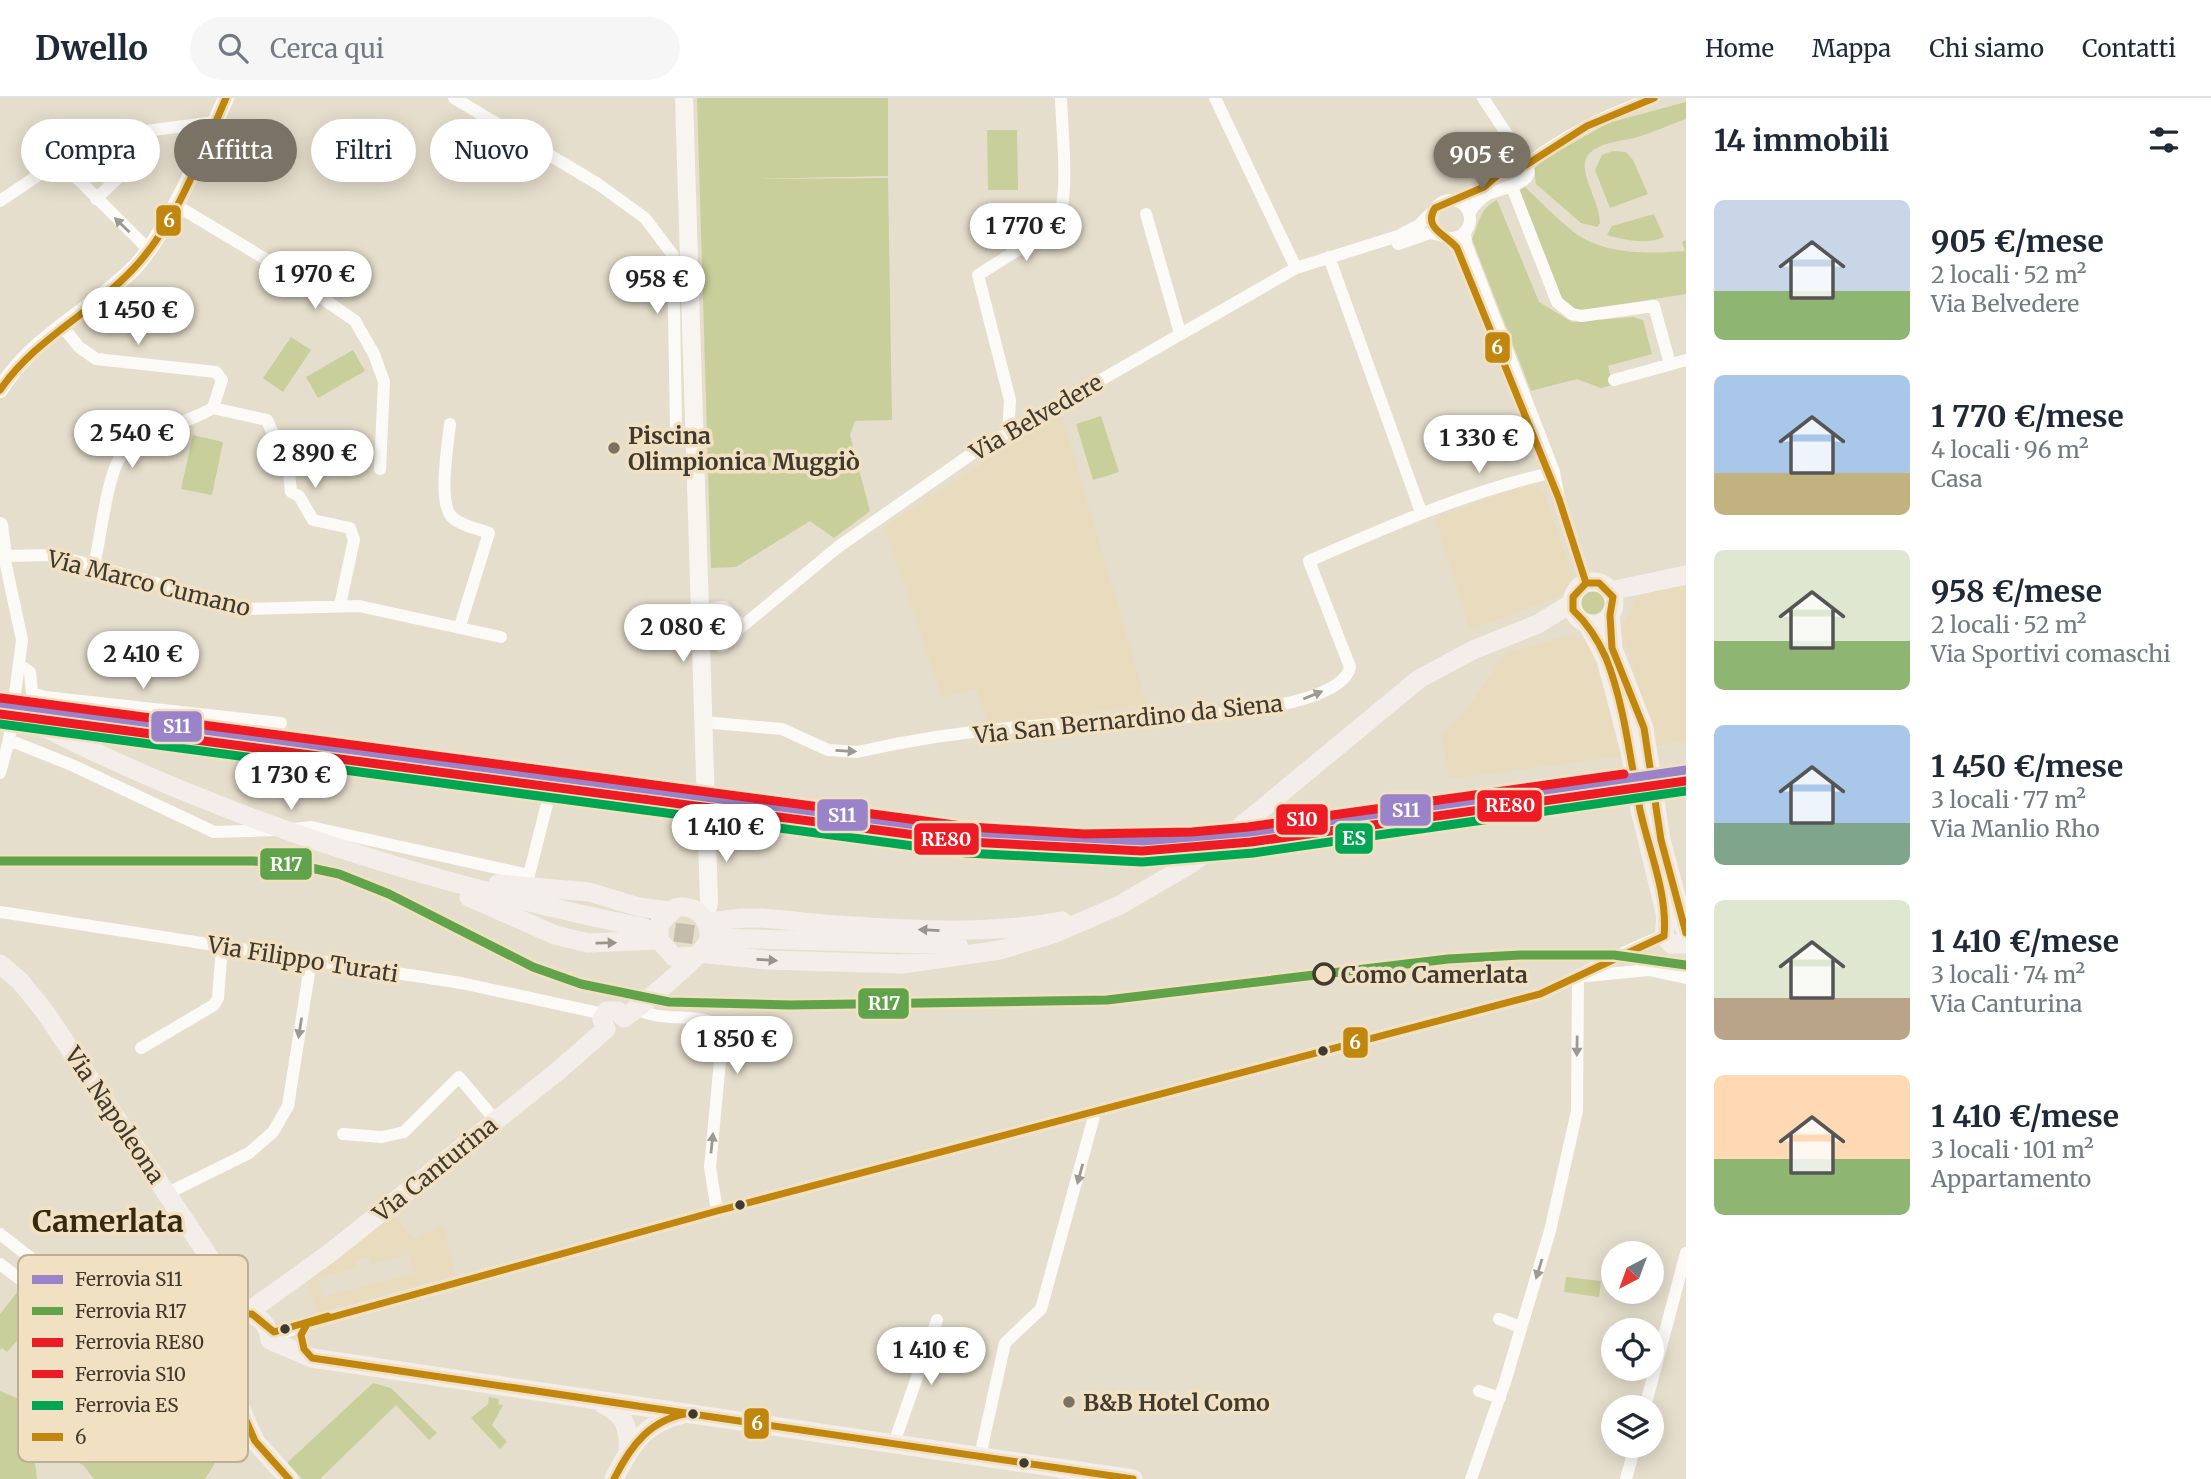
<!DOCTYPE html>
<html lang="it">
<head>
<meta charset="utf-8">
<style>
  :root { --surface:#fff; --page:#f6f6f7; --text:#1f2937; --muted:#747a83; --line:#e0e1e3; --accent:#7a7365 }
  body { margin:0; font-family:Merriweather,serif; background:var(--page); color:var(--text); height:100vh; display:flex; flex-direction:column; font-size:26px; white-space:nowrap }
  * { box-sizing:border-box; margin:0 }
  p { font-size:23px; color:var(--muted) }
  .icon { flex:none; width:38px; height:38px; fill:none; stroke:currentColor; stroke-width:2; stroke-linecap:round; stroke-linejoin:round }
  .map { position:relative; flex:1; overflow:hidden }
  .panel { display:flex; flex-direction:column; background:var(--surface); width:525px }
  .panel>* { flex:none }
  .hud { position:absolute; left:21px; top:21px; width:665px; height:63px; display:flex; gap:14px }
  .needle { width:46px; rotate:221deg }
  .fabs { position:absolute; left:1601px; top:1143px; display:grid; gap:14px }
  .fabs a { display:grid; place-items:center; width:63px; height:63px; border-radius:50%; background:var(--surface); box-shadow:0 4px 18px #0003; font-size:35px }
  .price { position:absolute; translate:-50% -60px; padding:0 16px; border-radius:24px; background:#fff; color:#222; font-size:23px; line-height:46px; filter:drop-shadow(0 2px 4px #0008) }
  .price::after { content:''; position:absolute; left:50%; top:42px; width:21px; height:16px; margin-left:-10px; background:inherit; clip-path:polygon(0 0,100% 0,50% 100%) }
  .price.current { background:var(--accent); color:#fff }
  ul { padding:0; list-style:none }
  li { display:flex; align-items:center; gap:21px; height:175px; padding:0 28px }
  li span { display:grid; place-items:center; flex:none; width:196px; height:140px; border-radius:10px; color:#555 }
  li>.icon { margin-inline-start:auto }
  span .icon { width:84px; height:84px; fill:#fffc; stroke-width:1 }
  li b { font-size:30px }
  h2 { display:flex; justify-content:space-between; align-items:center; height:84px; padding:0 28px; font-size:30px }
  .pill { padding:0 24px; border-radius:32px; background:var(--surface); box-shadow:0 4px 18px #0003; font-size:24px; line-height:63px }
  .pill.current { background:var(--accent); color:#fff }
  header { display:flex; align-items:center; gap:42px; box-sizing:border-box; height:98px; padding:0 35px; background:var(--surface); border-bottom:2px solid var(--line) }
  header strong { font-size:33px }
  nav { display:flex; gap:38px; margin-inline-start:auto; font-size:24px }
  .search { width:490px; height:63px; background:var(--page); display:flex; align-items:center; gap:18px; box-sizing:border-box; padding:0 24px; border-radius:38px; color:var(--muted); font-size:26px }
  main { display:flex; flex:1; min-height:0 }
  .map>svg:first-child { display:block }
</style>
</head>
<body>
<header>
<strong>Dwello</strong>
<div class="search"><svg class="icon" aria-label="search" viewBox="0 0 24 24"><circle cx="10" cy="10" r="6"/><path d="M15 15l6 6"/></svg>Cerca qui</div>
<nav><a>Home</a><a>Mappa</a><a>Chi siamo</a><a>Contatti</a></nav>
</header>
<main>
<div class="map">
<svg width="1686" height="1381" viewBox="0 0 1686 1381">
  <rect width="100%" height="100%" fill="#e6decc"/>
  <!-- built -->
  <path fill="#e9dbbe" fill-rule="evenodd" d="M1061,314L1147,606L989,629L976,590L942,600L884,429Z
    M1526,387H1534L1544,394L1573,478L1569,490L1563,497L1470,532L1435,420Z
    M1686,482V643L1657,648L1621,531L1637,500L1650,490Z
    M1571,537L1589,545L1625,658L1449,681L1441,637L1463,616L1507,554Z
    M394,1116L413,1141L444,1127L455,1177L317,1215L308,1182ZM409,1156L414,1175L323,1199L318,1180L356,1170L355,1162L369,1158L371,1166Z"/>
  <!-- green -->
  <path fill="#c8cf9a" d="M697,0H888V78L754,81L888,80L892,322L855,323L850,337L870,413L834,440L810,423L736,469L711,470Z
    M1686,4V21C1669,27 1652,35 1634,40C1617,44 1581,46 1585,72C1588,90 1599,106 1600,125L1597,129L1581,125L1536,86L1534,71L1543,62L1608,25Z
    M987,32H1017L1018,92H988Z
    M1613,53L1626,54L1633,62L1648,96L1610,110L1595,72L1602,57Z
    M1525,89C1541,104 1557,121 1574,134C1603,157 1650,156 1685,153L1682,144L1686,142V196L1584,212L1573,210L1561,199L1518,93Z
    M1497,102L1539,204L1572,224L1633,219L1643,222L1652,256L1608,268L1613,287L1601,290L1577,281L1531,293L1472,141C1480,124 1479,111 1497,102Z
    M1654,116L1664,139C1646,147 1625,142 1607,137L1612,128Z
    M291,239L311,252L283,294L263,280Z
    M353,252L365,273L318,300L306,279Z
    M1101,318L1119,374L1093,382L1076,326Z
    M193,337L223,344L212,397L181,391Z
    M1580 505a13 13 0 1 1 26 0a13 13 0 1 1-26 0Z
    M1566,1179L1601,1183L1599,1199L1564,1194Z
    M23,1187L47,1208L7,1254L2,1250L0,1252V1216Z
    M153,1266L171,1281V1286C194,1296 220,1320 229,1343L205,1381H94L83,1367L67,1359L66,1347L32,1329L23,1343L35,1364L37,1381H0V1293L26,1304L75,1342L93,1350L125,1312L114,1302L124,1289L141,1303L146,1292L139,1285Z
    M373,1285L391,1290L437,1335L429,1342L396,1307L320,1381H302L287,1365Z
    M489,1299L499,1301L498,1306L503,1307L492,1327L507,1344L500,1351L471,1320L488,1306Z"/>
  <g fill="none" stroke-linecap="round" stroke-linejoin="round">
    <!-- primary-tunnel -->
    <path stroke="#c5bdac" stroke-width="19" stroke-dasharray="19 10" stroke-linecap="butt" d="M646,830L717,840"/>
    <!-- minor -->
    <path stroke="#fbfaf7" stroke-width="12" d="M454,0L598,86L645,120L673,157L676,328L693,349
      M1215,0L1296,170
      M1483,0L1516,50L1514,63
      M59,62L149,152
      M1526,67C1566,36 1607,16 1654,0
      M1512,89L1557,204L1572,216L1581,218L1654,208L1670,266
      M96,101L128,70
      M1432 121a19 19 0 1 1 38 0a19 19 0 1 1-38 0Z
      M1455,102C1465,99 1477,95 1485,88C1498,77 1503,63 1521,62C1547,84 1500,90 1488,96C1479,101 1474,107 1469,116
      M0,103L93,40L215,24
      M174,106L272,165L355,223L374,256L384,284L380,371
      M1146,116L1180,235
      M1465,134L1466,146L1554,374L1559,401L1586,485
      M1449,140L1457,150L1479,203
      M1398,146L1430,135L1439,137
      M1329,159L1421,414
      M62,228L79,249L96,261L216,274L222,282L213,310C186,326 149,332 125,353C107,369 101,441 94,467
      M1614,282L1686,262
      M213,310L267,322L289,373L291,394L299,398L313,422L350,430L354,442L340,507
      M450,326C448,347 437,407 453,420C463,429 478,430 489,435L460,528
      M1008,336L1010,302L978,177L1057,127C1070,95 1062,36 1061,0
      M733,536L838,449L970,357L1296,170L1398,138L1419,127L1432,114
      M19,567L30,574L32,595L45,599L281,625
      M703,624L782,631L828,652L857,654C922,639 991,630 1057,626C1105,622 1339,623 1350,569L1309,463C1387,429 1464,395 1546,376
      M9,642L74,668L214,734L276,732
      M0,675L9,642L22,542L4,458L54,457L249,511L359,508L501,539
      M294,731L311,729L529,777L549,698
      M0,814L461,885L604,916
      M1586,878L1649,872L1686,880
      M637,911C663,926 701,912 723,931L710,1069L717,1113
      M141,950L214,907L218,900L222,849
      M343,1036L382,1039L404,1034L459,979L496,1023
      M168,1095L249,1055L273,1034L288,1008L311,862
      M0,1136L148,1251L249,1338
      M0,1166L58,1210
      M1499,1221L1521,1229
      M270,1240L307,1226L717,1113L1540,896C1582,878 1620,853 1664,838
      M32,1243L72,1192
      M1479,1293L1500,1300
      M1645,1309L1686,1155
      M894,1345L937,1222
      M980,1358L1005,1245L1041,1211L1095,1015
      M1471,1381L1505,1284L1550,1133L1577,1013L1578,880
      M1626,1381L1635,1348"/>
    <!-- tertiary -->
    <path stroke="#fbfaf7" stroke-width="16" d="M0,292C32,239 91,213 134,170C168,134 205,47 226,0
      M0,427L4,458L0,459"/>
    <!-- secondary -->
    <path stroke="#f8f5f1" stroke-width="18" d="M684,0L709,805L705,820
      M702,524L709,514L723,512L735,525L733,536L721,545L707,540L702,533"/>
    <!-- primary -->
    <path stroke="#f4eeeb" stroke-width="19" d="M1572 505a21 21 0 1 1 42 0a21 21 0 1 1-42 0Z
      M1610,493L1686,477
      M1610,517L1613,551L1644,630L1661,742L1686,835
      M1587,525L1606,561L1630,653L1640,712L1666,818L1664,838L1671,846H1686
      M0,606C200,715 424,785 646,830
      M498,786L589,794L639,809L669,813
      M469,799L555,837L588,845L659,842
      M708,825C758,814 787,824 836,827C912,832 986,837 1062,823
      M717,840L958,847
      M699,855L767,862L902,866L1000,852L1053,836L1120,807L1192,765L1240,729L1419,581L1473,552L1538,526L1572,505
      M0,866L20,883L45,914L246,1214
      M624,920C643,906 700,860 709,842C711,821 696,805 675,810L659,826V842L674,859L694,858
      M606,931L602,921L607,913H618L624,920
      M211,1167L217,1201L213,1234
      M248,1214L330,1155L558,973L606,931
      M601,1305C623,1315 630,1328 628,1352
      M289,1381L255,1343L215,1252C205,1210 265,1199 270,1242L312,1260L1133,1381
      M614,1381C629,1350 644,1325 680,1317"/>
    <!-- bus-1 casing -->
    <g stroke="#f1e1c2" stroke-width="12">
      <path id="bus-1" d="M1514,63L1484,89L1435,110C1422,130 1447,137 1457,150L1559,401L1586,485
        M1526,67L1587,28L1654,0
        M0,292C36,240 92,215 134,170C177,124 201,57 226,0
        M1664,838C1668,796 1649,753 1640,712C1630,662 1625,608 1606,560C1598,542 1587,525 1573,512V499L1586,485H1599L1613,499L1610,517L1612,550L1644,630L1661,742L1686,835
        M289,1381L255,1343L215,1252C214,1235 217,1225 232,1216H252L274,1234L328,1218
        M614,1381C631,1347 651,1320 691,1315
        M1133,1381L312,1260L304,1251L301,1237L307,1226L717,1113L1540,896L1664,838"/>
    </g>
    <!-- bus-1 -->
    <use href="#bus-1" stroke="#c0860e" stroke-width="7"/>
    <!-- rail-1 casing -->
    <g stroke="#f1e1c2" stroke-width="14">
      <path id="rail-1" d="M0,605L969,734L1143,743L1250,734L1686,672"/>
    </g>
    <!-- rail-2 casing -->
    <g stroke="#f1e1c2" stroke-width="14">
      <path id="rail-2" d="M0,763H254L297,767L339,776L389,796L533,869L581,886L669,904L790,907L1107,902L1448,861L1520,857H1614L1686,867"/>
    </g>
    <!-- rail-3 casing -->
    <g stroke="#f1e1c2" stroke-width="14">
      <path id="rail-3" d="M0,616L968,744L1142,753L1251,744L1686,683"/>
    </g>
    <!-- rail-4 casing -->
    <g stroke="#f1e1c2" stroke-width="14">
      <path id="rail-4" d="M1,600L970,729L1084,736L1192,734L1248,729L1624,676"/>
    </g>
    <!-- rail-5 casing -->
    <g stroke="#f1e1c2" stroke-width="14">
      <path id="rail-5" d="M0,626L966,755L1142,764L1253,755L1686,693"/>
    </g>
    <!-- rail-1 -->
    <use href="#rail-1" stroke="#9a83c9" stroke-width="9"/>
    <!-- rail-2 -->
    <use href="#rail-2" stroke="#61a34a" stroke-width="9"/>
    <!-- rail-3 -->
    <use href="#rail-3" stroke="#ed1c24" stroke-width="9"/>
    <!-- rail-4 -->
    <use href="#rail-4" stroke="#ed1c24" stroke-width="9"/>
    <!-- rail-5 -->
    <use href="#rail-5" stroke="#00a651" stroke-width="9"/>
  </g>
  <!-- one-way arrows -->
  <defs><path id="oneway-solid" d="M-6-.8H1V-3.2L6.5 0L1 3.2V.8H-6Z" transform="scale(1.75)"/></defs>
  <g fill="#9e9a92">
    <use href="#oneway-solid" transform="translate(122 127) rotate(-136)"/>
    <use href="#oneway-solid" transform="translate(1313 597) rotate(-22)"/>
    <use href="#oneway-solid" transform="translate(846 653) rotate(3)"/>
    <use href="#oneway-solid" transform="translate(300 930) rotate(99)"/>
    <use href="#oneway-solid" transform="translate(1577 948) rotate(91)"/>
    <use href="#oneway-solid" transform="translate(712 1045) rotate(-84)"/>
    <use href="#oneway-solid" transform="translate(1080 1076) rotate(105)"/>
    <use href="#oneway-solid" transform="translate(1539 1171) rotate(107)"/>
  </g>
  <g fill="#9a948c">
    <use href="#oneway-solid" transform="translate(929 832) rotate(-177)"/>
    <use href="#oneway-solid" transform="translate(606 845) rotate(-1)"/>
    <use href="#oneway-solid" transform="translate(767 862) rotate(4)"/>
  </g>
  <!-- markers -->
  <g fill="#7a7365" stroke="#f1e1c2" stroke-width="2.5">
    <circle cx="614" cy="350" r="7"/>
    <circle cx="1069" cy="1304" r="7"/>
  </g>
  <circle fill="#f1e1c2" stroke="#403a2e" stroke-width="3.5" cx="1324" cy="876" r="10"/>
  <g fill="#403a2e" stroke="#f1e1c2" stroke-width="2.5">
    <circle cx="1323" cy="953" r="6"/>
    <circle cx="740" cy="1107" r="6"/>
    <circle cx="285" cy="1231" r="6"/>
    <circle cx="693" cy="1316" r="6"/>
    <circle cx="1024" cy="1365" r="6"/>
  </g>
  <g text-anchor="middle" dominant-baseline="central" stroke-width="7" stroke-linejoin="round" paint-order="stroke">
    <!-- street labels -->
    <g font-size="23" fill="#403a2e" stroke="#f1e1c2">
      <text transform="translate(1036 319) rotate(-30)">Via Belvedere</text>
      <text transform="translate(149 485) rotate(14)">Via Marco Cumano</text>
      <text transform="translate(1128 621) rotate(-6)">Via San Bernardino da Siena</text>
      <text transform="translate(303 861) rotate(9)">Via Filippo Turati</text>
      <text transform="translate(115 1017) rotate(56)">Via Napoleona</text>
      <text transform="translate(435 1071) rotate(-39)">Via Canturina</text>
    </g>
    <!-- poi labels -->
    <g font-size="23" font-weight="bold" fill="#403a2e" stroke="#f1e1c2" text-anchor="start">
      <text x="628" y="337">Piscina<tspan x="628" dy="26">Olimpionica Muggiò</tspan></text>
      <text x="1083" y="1304">B&amp;B Hotel Como</text>
    </g>
    <!-- stop labels -->
    <g font-size="23" font-weight="bold" fill="#403a2e" stroke="#f1e1c2" text-anchor="start">
      <text x="1341" y="876">Como Camerlata</text>
    </g>
    <!-- district labels -->
    <g font-size="30" font-weight="bold" fill="#35290f" stroke="#f1e1c2">
      <text x="108" y="1123">Camerlata</text>
    </g>
  </g>
  <!-- legend -->
  <rect x="18" y="1157" width="230" height="207" rx="10" fill="#f1e1c2" stroke="#bcaf96" stroke-width="2"/>
  <rect x="32" y="1177" width="31" height="9" fill="#9a83c9"/>
  <rect x="32" y="1209" width="31" height="8" fill="#61a34a"/>
  <rect x="32" y="1240" width="31" height="9" fill="#ed1c24"/>
  <rect x="32" y="1272" width="31" height="8" fill="#ed1c24"/>
  <rect x="32" y="1303" width="31" height="9" fill="#00a651"/>
  <rect x="32" y="1335" width="31" height="8" fill="#c0860e"/>
  <g font-size="19" fill="#403a2e">
    <text x="75" y="1188">Ferrovia S11</text>
    <text x="75" y="1220">Ferrovia R17</text>
    <text x="75" y="1251">Ferrovia RE80</text>
    <text x="75" y="1283">Ferrovia S10</text>
    <text x="75" y="1314">Ferrovia ES</text>
    <text x="75" y="1346">6</text>
  </g>
  <g stroke="#f1e1c2" stroke-width="2.5">
    <rect x="155" y="106" width="27" height="33" rx="7" fill="#c0860e"/>
    <rect x="1484" y="233" width="27" height="33" rx="7" fill="#c0860e"/>
    <rect x="150" y="612" width="53" height="33" rx="7" fill="#9a83c9"/>
    <rect x="1476" y="691" width="67" height="34" rx="7" fill="#ed1c24"/>
    <rect x="1379" y="695" width="53" height="34" rx="7" fill="#9a83c9"/>
    <rect x="816" y="700" width="53" height="34" rx="7" fill="#9a83c9"/>
    <rect x="1275" y="705" width="54" height="33" rx="7" fill="#ed1c24"/>
    <rect x="1334" y="724" width="40" height="33" rx="7" fill="#00a651"/>
    <rect x="913" y="724" width="67" height="34" rx="7" fill="#ed1c24"/>
    <rect x="259" y="749" width="54" height="34" rx="7" fill="#61a34a"/>
    <rect x="857" y="889" width="53" height="33" rx="7" fill="#61a34a"/>
    <rect x="1342" y="928" width="27" height="33" rx="7" fill="#c0860e"/>
    <rect x="743" y="1309" width="27" height="33" rx="7" fill="#c0860e"/>
  </g>
  <g font-size="19" text-anchor="middle" font-weight="bold" fill="#fff">
    <text x="169" y="129">6</text>
    <text x="1497" y="256">6</text>
    <text x="177" y="635">S11</text>
    <text x="1510" y="714">RE80</text>
    <text x="1406" y="719">S11</text>
    <text x="842" y="724">S11</text>
    <text x="1302" y="728">S10</text>
    <text x="1354" y="747">ES</text>
    <text x="946" y="748">RE80</text>
    <text x="286" y="773">R17</text>
    <text x="884" y="912">R17</text>
    <text x="1355" y="951">6</text>
    <text x="757" y="1332">6</text>
  </g>
</svg>
<div class="fabs">
<a><svg class="needle" viewBox="-14 -14 28 28"><path d="M0-13l5 13h-10z" fill="#e53935"/><path d="M0 13l5-13h-10z" fill="#747a83"/></svg></a>
<a><svg class="icon" aria-label="locate" viewBox="0 0 24 24"><circle cx="12" cy="12" r="6"/><path d="M12 2v4M12 18v4M2 12h4M18 12h4"/></svg></a>
<a><svg class="icon" aria-label="layers" viewBox="0 0 24 24"><path d="M12 4l9 5-9 5-9-5zM3 14l9 5 9-5"/></svg></a>
</div>
<b class="price current" style="left:1482px;top:94px">905 €</b>
<b class="price" style="left:1026px;top:165px">1 770 €</b>
<b class="price" style="left:315px;top:213px">1 970 €</b>
<b class="price" style="left:657px;top:218px">958 €</b>
<b class="price" style="left:138px;top:249px">1 450 €</b>
<b class="price" style="left:132px;top:372px">2 540 €</b>
<b class="price" style="left:1479px;top:377px">1 330 €</b>
<b class="price" style="left:315px;top:392px">2 890 €</b>
<b class="price" style="left:683px;top:566px">2 080 €</b>
<b class="price" style="left:143px;top:593px">2 410 €</b>
<b class="price" style="left:291px;top:714px">1 730 €</b>
<b class="price" style="left:726px;top:766px">1 410 €</b>
<b class="price" style="left:737px;top:978px">1 850 €</b>
<b class="price" style="left:931px;top:1289px">1 410 €</b>
<div class="hud">
<a class="pill">Compra</a>
<a class="pill current">Affitta</a>
<a class="pill">Filtri</a>
<a class="pill">Nuovo</a>
</div>
</div>
<section class="panel">
<h2>14 immobili<svg class="icon" aria-label="filters" viewBox="0 0 24 24"><path d="M4 7h16M4 17h16"/><circle cx="9" cy="7" r="2"/><circle cx="15" cy="17" r="2"/></svg></h2>
<ul>
<li><span style="background:linear-gradient(#c9d6e8 65%,#8fb573 0)"><svg class="icon" aria-label="home" viewBox="0 0 24 24"><path d="M3 11l9-7 9 7M6 9v11h12V9"/></svg></span><div><b>905 €/mese</b><p>2 locali · 52 m²</p><p>Via Belvedere</p></div></li>
<li><span style="background:linear-gradient(#a9c7e8 70%,#c2b280 0)"><svg class="icon" aria-label="home" viewBox="0 0 24 24"><path d="M3 11l9-7 9 7M6 9v11h12V9"/></svg></span><div><b>1 770 €/mese</b><p>4 locali · 96 m²</p><p>Casa</p></div></li>
<li><span style="background:linear-gradient(#dfe7d0 65%,#8fb573 0)"><svg class="icon" aria-label="home" viewBox="0 0 24 24"><path d="M3 11l9-7 9 7M6 9v11h12V9"/></svg></span><div><b>958 €/mese</b><p>2 locali · 52 m²</p><p>Via Sportivi comaschi</p></div></li>
<li><span style="background:linear-gradient(#a9c7e8 70%,#7fa58c 0)"><svg class="icon" aria-label="home" viewBox="0 0 24 24"><path d="M3 11l9-7 9 7M6 9v11h12V9"/></svg></span><div><b>1 450 €/mese</b><p>3 locali · 77 m²</p><p>Via Manlio Rho</p></div></li>
<li><span style="background:linear-gradient(#dfe7d0 70%,#b9a48a 0)"><svg class="icon" aria-label="home" viewBox="0 0 24 24"><path d="M3 11l9-7 9 7M6 9v11h12V9"/></svg></span><div><b>1 410 €/mese</b><p>3 locali · 74 m²</p><p>Via Canturina</p></div></li>
<li><span style="background:linear-gradient(#ffd9b3 60%,#8fb573 0)"><svg class="icon" aria-label="home" viewBox="0 0 24 24"><path d="M3 11l9-7 9 7M6 9v11h12V9"/></svg></span><div><b>1 410 €/mese</b><p>3 locali · 101 m²</p><p>Appartamento</p></div></li>
</ul>
</section>
</main>
</body>
</html>
